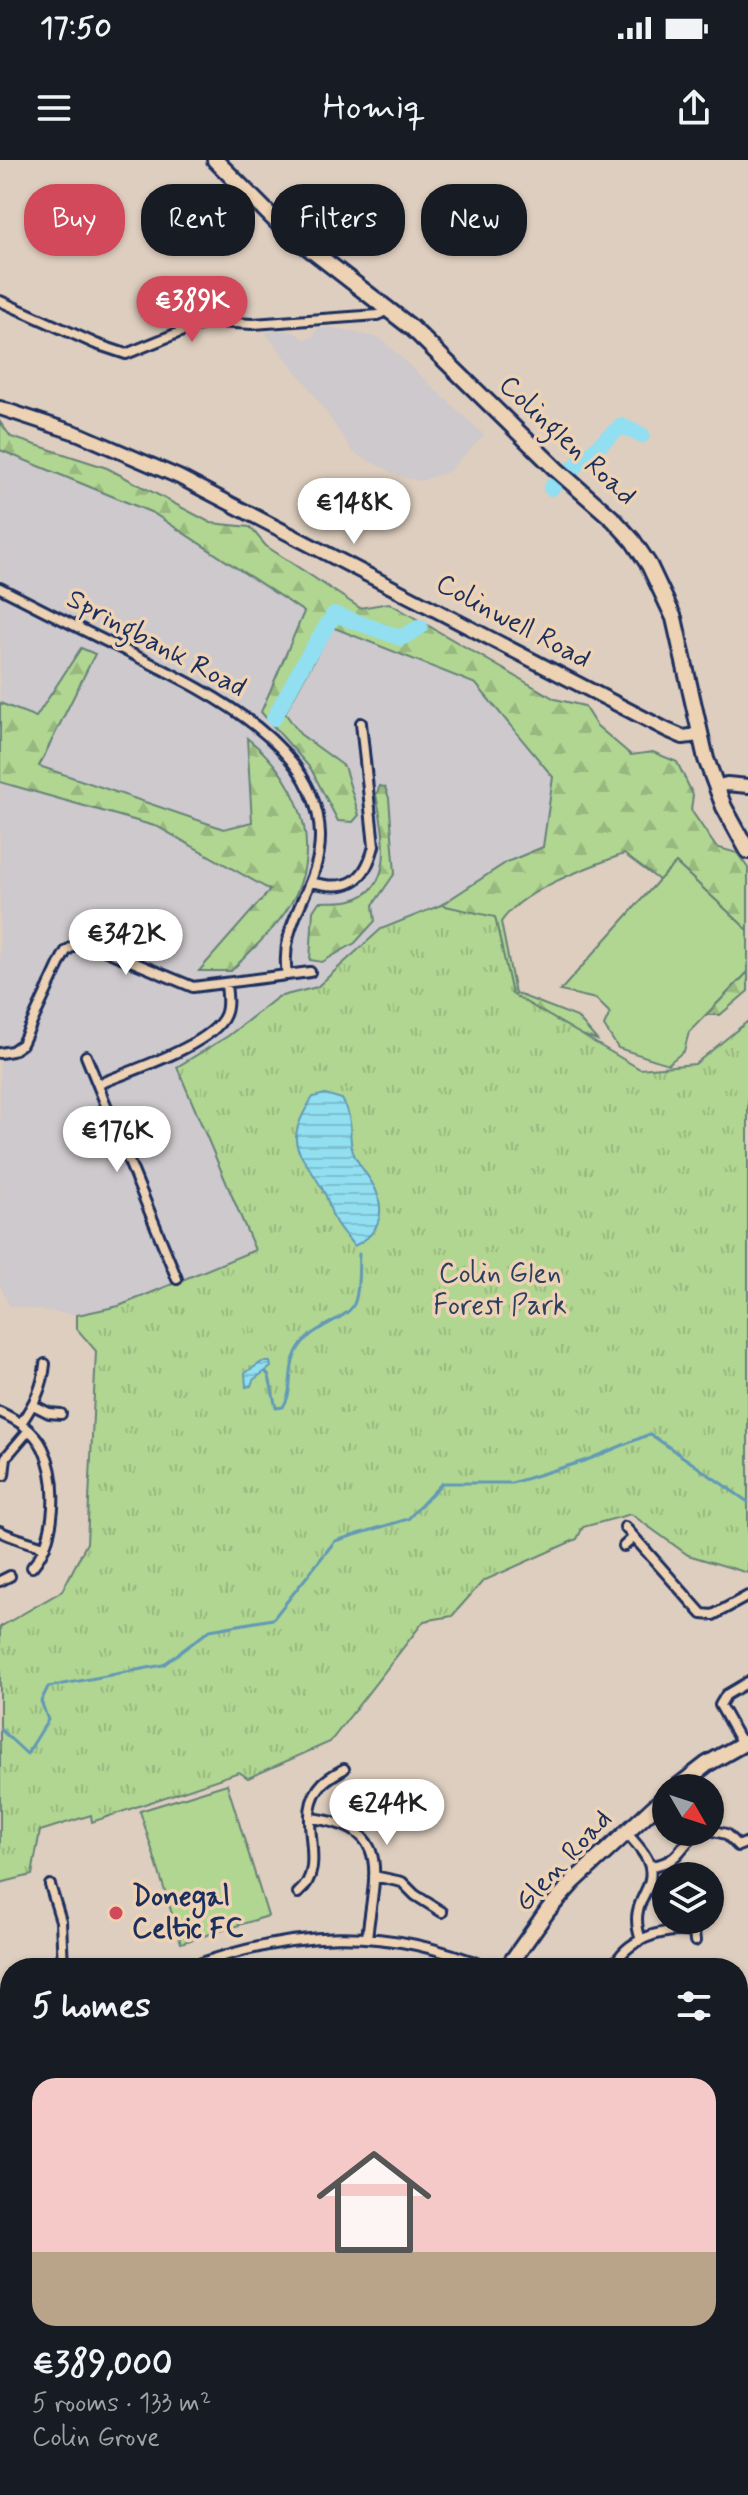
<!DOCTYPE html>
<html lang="en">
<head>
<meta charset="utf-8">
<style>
  :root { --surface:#171b24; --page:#242831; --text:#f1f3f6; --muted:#9ea1a6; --accent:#d1495b }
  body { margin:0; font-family:Mynerve,sans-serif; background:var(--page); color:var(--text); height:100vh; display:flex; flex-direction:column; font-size:30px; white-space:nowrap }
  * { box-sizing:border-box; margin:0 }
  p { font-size:26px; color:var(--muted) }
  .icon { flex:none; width:44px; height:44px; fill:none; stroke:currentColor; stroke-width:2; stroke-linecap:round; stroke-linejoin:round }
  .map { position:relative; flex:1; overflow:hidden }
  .sheet { position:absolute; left:0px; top:1798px; width:748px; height:538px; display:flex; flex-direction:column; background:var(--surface); border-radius:32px 32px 0 0; box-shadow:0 2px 6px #0004 }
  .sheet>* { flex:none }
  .banner { position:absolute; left:24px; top:24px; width:700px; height:72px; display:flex; gap:16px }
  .needle { width:52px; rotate:129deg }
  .tools { position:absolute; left:652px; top:1614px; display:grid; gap:16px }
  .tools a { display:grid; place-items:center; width:72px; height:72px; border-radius:50%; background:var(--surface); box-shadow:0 2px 6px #0004; font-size:40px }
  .price { position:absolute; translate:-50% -68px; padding:0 18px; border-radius:28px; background:#fff; color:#222; font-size:26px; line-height:52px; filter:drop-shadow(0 2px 4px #0008) }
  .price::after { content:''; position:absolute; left:50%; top:48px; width:24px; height:18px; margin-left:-12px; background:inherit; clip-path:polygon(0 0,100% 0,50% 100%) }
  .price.current { background:var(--accent); color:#fff }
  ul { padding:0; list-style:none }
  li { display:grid; align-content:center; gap:16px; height:424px; padding:0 32px }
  li span { display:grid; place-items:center; height:248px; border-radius:24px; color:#555 }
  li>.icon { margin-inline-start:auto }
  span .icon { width:144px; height:144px; fill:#fffc; stroke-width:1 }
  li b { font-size:34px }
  h2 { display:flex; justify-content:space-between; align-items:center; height:96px; padding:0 32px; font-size:34px }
  .pill { padding:0 28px; border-radius:32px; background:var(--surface); box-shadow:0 2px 6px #0004; font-size:28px; line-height:72px }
  .pill.current { background:var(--accent); color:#fff }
  .status { display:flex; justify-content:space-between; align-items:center; height:56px; padding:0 40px; background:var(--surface); direction:ltr }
  .status svg { height:22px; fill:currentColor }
  header { display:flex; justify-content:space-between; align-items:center; height:104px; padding:0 32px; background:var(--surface); font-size:36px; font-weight:600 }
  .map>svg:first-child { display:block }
</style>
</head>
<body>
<div class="status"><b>17:50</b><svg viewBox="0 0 49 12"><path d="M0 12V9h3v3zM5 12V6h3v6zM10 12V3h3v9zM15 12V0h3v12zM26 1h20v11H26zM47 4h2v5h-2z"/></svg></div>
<header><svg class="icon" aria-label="menu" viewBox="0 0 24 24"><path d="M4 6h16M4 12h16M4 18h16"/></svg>Homiq<svg class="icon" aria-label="share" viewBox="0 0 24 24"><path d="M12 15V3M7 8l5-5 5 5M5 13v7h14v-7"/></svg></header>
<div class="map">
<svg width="748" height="2335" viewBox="0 0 748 2335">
  <defs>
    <pattern id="forest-firs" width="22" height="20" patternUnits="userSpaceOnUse" patternTransform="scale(2)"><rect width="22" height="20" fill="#b1d691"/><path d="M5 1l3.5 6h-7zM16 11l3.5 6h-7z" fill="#98b87f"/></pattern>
    <pattern id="park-tufts" width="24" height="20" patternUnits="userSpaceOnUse" patternTransform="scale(2)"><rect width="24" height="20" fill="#b1d691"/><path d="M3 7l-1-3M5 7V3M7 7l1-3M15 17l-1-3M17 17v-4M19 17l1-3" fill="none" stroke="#98b87f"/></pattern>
    <pattern id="water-rules" width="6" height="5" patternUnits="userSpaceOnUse" patternTransform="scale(2)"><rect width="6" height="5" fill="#91dff0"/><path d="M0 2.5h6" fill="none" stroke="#7cc0d0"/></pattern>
  </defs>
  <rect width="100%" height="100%" fill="#decebf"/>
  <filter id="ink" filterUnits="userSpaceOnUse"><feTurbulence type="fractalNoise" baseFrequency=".0125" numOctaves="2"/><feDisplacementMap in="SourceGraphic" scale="16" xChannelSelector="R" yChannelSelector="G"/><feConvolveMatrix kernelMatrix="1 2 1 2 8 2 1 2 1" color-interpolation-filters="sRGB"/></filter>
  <g filter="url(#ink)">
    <!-- built -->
    <path fill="#cdc9cc" d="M318,168H334L380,178L484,275L448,312L419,321L399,316L354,293L308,226L265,172L284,170L296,173L305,180L312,177Z
      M0,292L153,353L304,452L332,466L476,524L553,617L543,687L507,702L441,745L381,769L317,827L278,837L228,876L177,906L255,1090L119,1146L77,1155L10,1146L0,1126Z
      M10,2278V2326H152L147,2335H0V2282Z"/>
    <!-- green -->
    <path fill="#b1d691" stroke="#668278" stroke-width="2" d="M675,702L748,770V812L689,872L684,891L668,904L618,888L604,866L610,853L596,839L560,831Z
      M227,1624L268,1756L181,1783L140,1651Z"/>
    <!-- forest -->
    <path fill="url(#forest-firs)" stroke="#668278" stroke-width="2" d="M0,262L11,277L107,308L211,363L250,367L266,386L360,448L389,443L555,539L584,546L596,565L631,595L653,592L677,602L693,635L691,650L716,687L737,693L748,708V770L676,703L659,720L624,694C588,707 522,730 501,762L515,833L577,857L597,880L523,856L473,758L441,745L507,702L543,687L553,617L476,524L332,467L285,553L300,574L344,606L359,655L353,662L338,661L311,609L261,552L304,452L153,353L0,290Z
      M81,488L95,494L39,606L224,669L252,662L247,578C291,613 319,669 300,724C288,759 255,786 231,811H199L270,730L158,667L0,622V543L36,557Z
      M380,626L385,627L389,638L395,713L373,745L375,761L355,783L322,802L310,800L313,751L319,742C329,741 341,743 351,740C398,729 383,668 376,635Z
      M748,812V831L720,855H706Z"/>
    <!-- park -->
    <path fill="url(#park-tufts)" stroke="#668278" stroke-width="2" d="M441,745L495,757L512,834L640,909L695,904L748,861V1413L688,1395L631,1354L583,1367L577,1379L483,1421L452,1456L424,1461L330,1582L248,1618L239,1612L92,1662L91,1655L40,1671L32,1715L0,1723V1467L62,1431L87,1383L96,1191L77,1169V1155L119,1146L255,1090L177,907L228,876L278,837L317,827L381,769Z
      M10,1916V2078L0,2072V1927Z"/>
    <!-- water -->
    <path fill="url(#water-rules)" stroke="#6299b6" stroke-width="2" d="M325,934L342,939C355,960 347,973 353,992C359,1008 374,1020 378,1036C385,1059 374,1077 354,1086C348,1078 340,1070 335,1061C330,1052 329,1041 324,1032C301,989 280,988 313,937Z
      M262,1202H270L271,1207L253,1220L251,1226L246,1227L245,1213Z
      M10,1938V2036L0,2028V1949Z"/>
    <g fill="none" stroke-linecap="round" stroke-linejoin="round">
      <!-- stream -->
      <path stroke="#6299b6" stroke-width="3" d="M266,1212L269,1216L276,1248L283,1247C293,1233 288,1214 294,1198C304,1166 346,1162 354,1144C360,1131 358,1108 359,1094
        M0,1569L27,1594L48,1560L41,1541L48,1527L163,1505L210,1470L273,1459L335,1381L408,1359L442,1323H512L587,1300L650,1274L748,1342"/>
      <!-- river -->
      <path stroke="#91dff0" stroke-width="16" d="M551,328L621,266L642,275
        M274,558L306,499L334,454L401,478L420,467"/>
      <!-- street casing -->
      <g stroke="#1b2f5e" stroke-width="14">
        <path id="street" d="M0,141L96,184L126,194L195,166L215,162L253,164L378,155L389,149
          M0,428C40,448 80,469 120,488C193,525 318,578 320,675C321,729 278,759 287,815
          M311,722C348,732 365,722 374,686L361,563
          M0,893L12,891L22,884L61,800L66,791L79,782L92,785L193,827L310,812
          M86,896L177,1119
          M99,924C129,911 213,885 225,855C229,846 227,834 226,824
          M33,1245L49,1253L61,1254
          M0,1252C17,1260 34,1270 43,1288C59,1321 57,1379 32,1407
          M21,1263C34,1244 43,1227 45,1204
          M4,1315L6,1297L29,1270
          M625,1367L702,1454L713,1455L748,1436
          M0,1371C5,1375 37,1385 45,1387
          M624,1386L634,1377
          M0,1421L10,1416
          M742,1584L720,1545L726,1535L748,1522
          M311,1658C394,1668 374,1713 367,1778
          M710,1670L726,1674L738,1686L748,1682
          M626,1672C634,1682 648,1695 650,1708C655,1733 627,1741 641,1780
          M650,1706C684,1702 678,1683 701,1672
          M374,1716L402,1722L415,1735L442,1752
          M50,1725L61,1761L63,1808
          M298,1733C332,1705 291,1655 323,1623C329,1617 337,1613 344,1609
          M695,1781L694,1772L697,1762
          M187,1808C292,1770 384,1764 489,1808
          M613,1808C626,1778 663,1768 694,1772
          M0,1848L5,1872
          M742,1891L748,1854
          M0,2124L10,2129
          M0,2164L10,2154
          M0,2180L10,2192
          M0,2273L10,2269
          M261,2335L269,2326
          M348,2335L359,2326"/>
      </g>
      <!-- secondary casing -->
      <g stroke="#1b2f5e" stroke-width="18">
        <path id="secondary" d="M0,248L79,274L179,317L667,570L683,577L699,575
          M716,627L727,624L748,626"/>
      </g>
      <!-- primary casing -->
      <g stroke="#1b2f5e" stroke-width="20">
        <path id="primary" d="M215,0L284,69L412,168L557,310L614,360L633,381L649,405L674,458L706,599L724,647L748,691
          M676,1628L707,1604L748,1581
          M507,1808L548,1750L573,1722L666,1636
          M160,2335L165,2326"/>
      </g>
      <!-- street -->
      <use href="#street" stroke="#edd2b4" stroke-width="8"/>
      <!-- secondary -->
      <use href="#secondary" stroke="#edd2b4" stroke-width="12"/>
      <!-- primary -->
      <use href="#primary" stroke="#edd2b4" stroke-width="14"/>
    </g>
  </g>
  <!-- markers -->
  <circle fill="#d1495b" stroke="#edd2b4" stroke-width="3" cx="116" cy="1753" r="8"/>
  <g text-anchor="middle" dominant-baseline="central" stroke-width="7" stroke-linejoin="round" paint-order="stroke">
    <!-- street labels -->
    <g font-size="28" fill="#1b2f5e" stroke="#edd2b4">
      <text transform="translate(567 281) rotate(43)">Colinglen Road</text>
      <text transform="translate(513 462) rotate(28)">Colinwell Road</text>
      <text transform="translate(156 484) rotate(28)">Springbank Road</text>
      <text transform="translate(564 1701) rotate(-47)">Glen Road</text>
    </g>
    <!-- park labels -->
    <g font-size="28" fill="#2a4063" stroke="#edd2b4">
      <text x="500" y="1114">Colin Glen<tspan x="500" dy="32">Forest Park</tspan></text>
    </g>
    <!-- poi labels -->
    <g font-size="28" font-weight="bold" fill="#1b2f5e" stroke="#edd2b4" text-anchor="start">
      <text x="132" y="1737">Donegal<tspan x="132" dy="32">Celtic FC</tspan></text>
    </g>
  </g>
</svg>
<div class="tools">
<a><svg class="needle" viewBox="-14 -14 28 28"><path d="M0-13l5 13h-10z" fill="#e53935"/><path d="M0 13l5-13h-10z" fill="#9ea1a6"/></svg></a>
<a><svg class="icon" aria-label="layers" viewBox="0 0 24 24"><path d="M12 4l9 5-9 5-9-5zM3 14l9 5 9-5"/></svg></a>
</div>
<b class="price current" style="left:192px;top:184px">€389K</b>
<b class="price" style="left:354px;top:386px">€148K</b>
<b class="price" style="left:126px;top:817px">€342K</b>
<b class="price" style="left:117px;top:1014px">€176K</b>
<b class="price" style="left:387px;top:1687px">€244K</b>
<div class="banner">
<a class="pill current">Buy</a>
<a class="pill">Rent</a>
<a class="pill">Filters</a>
<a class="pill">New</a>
</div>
<section class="sheet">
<h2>5 homes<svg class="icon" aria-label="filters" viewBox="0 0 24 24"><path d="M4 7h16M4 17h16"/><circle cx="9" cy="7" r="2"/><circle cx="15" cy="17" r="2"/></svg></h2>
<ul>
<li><span style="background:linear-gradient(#f6c9c9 70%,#b9a48a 0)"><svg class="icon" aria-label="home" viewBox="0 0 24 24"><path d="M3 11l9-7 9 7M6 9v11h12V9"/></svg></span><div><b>€389,000</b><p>5 rooms · 133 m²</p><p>Colin Grove</p></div></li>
</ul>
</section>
</div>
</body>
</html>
